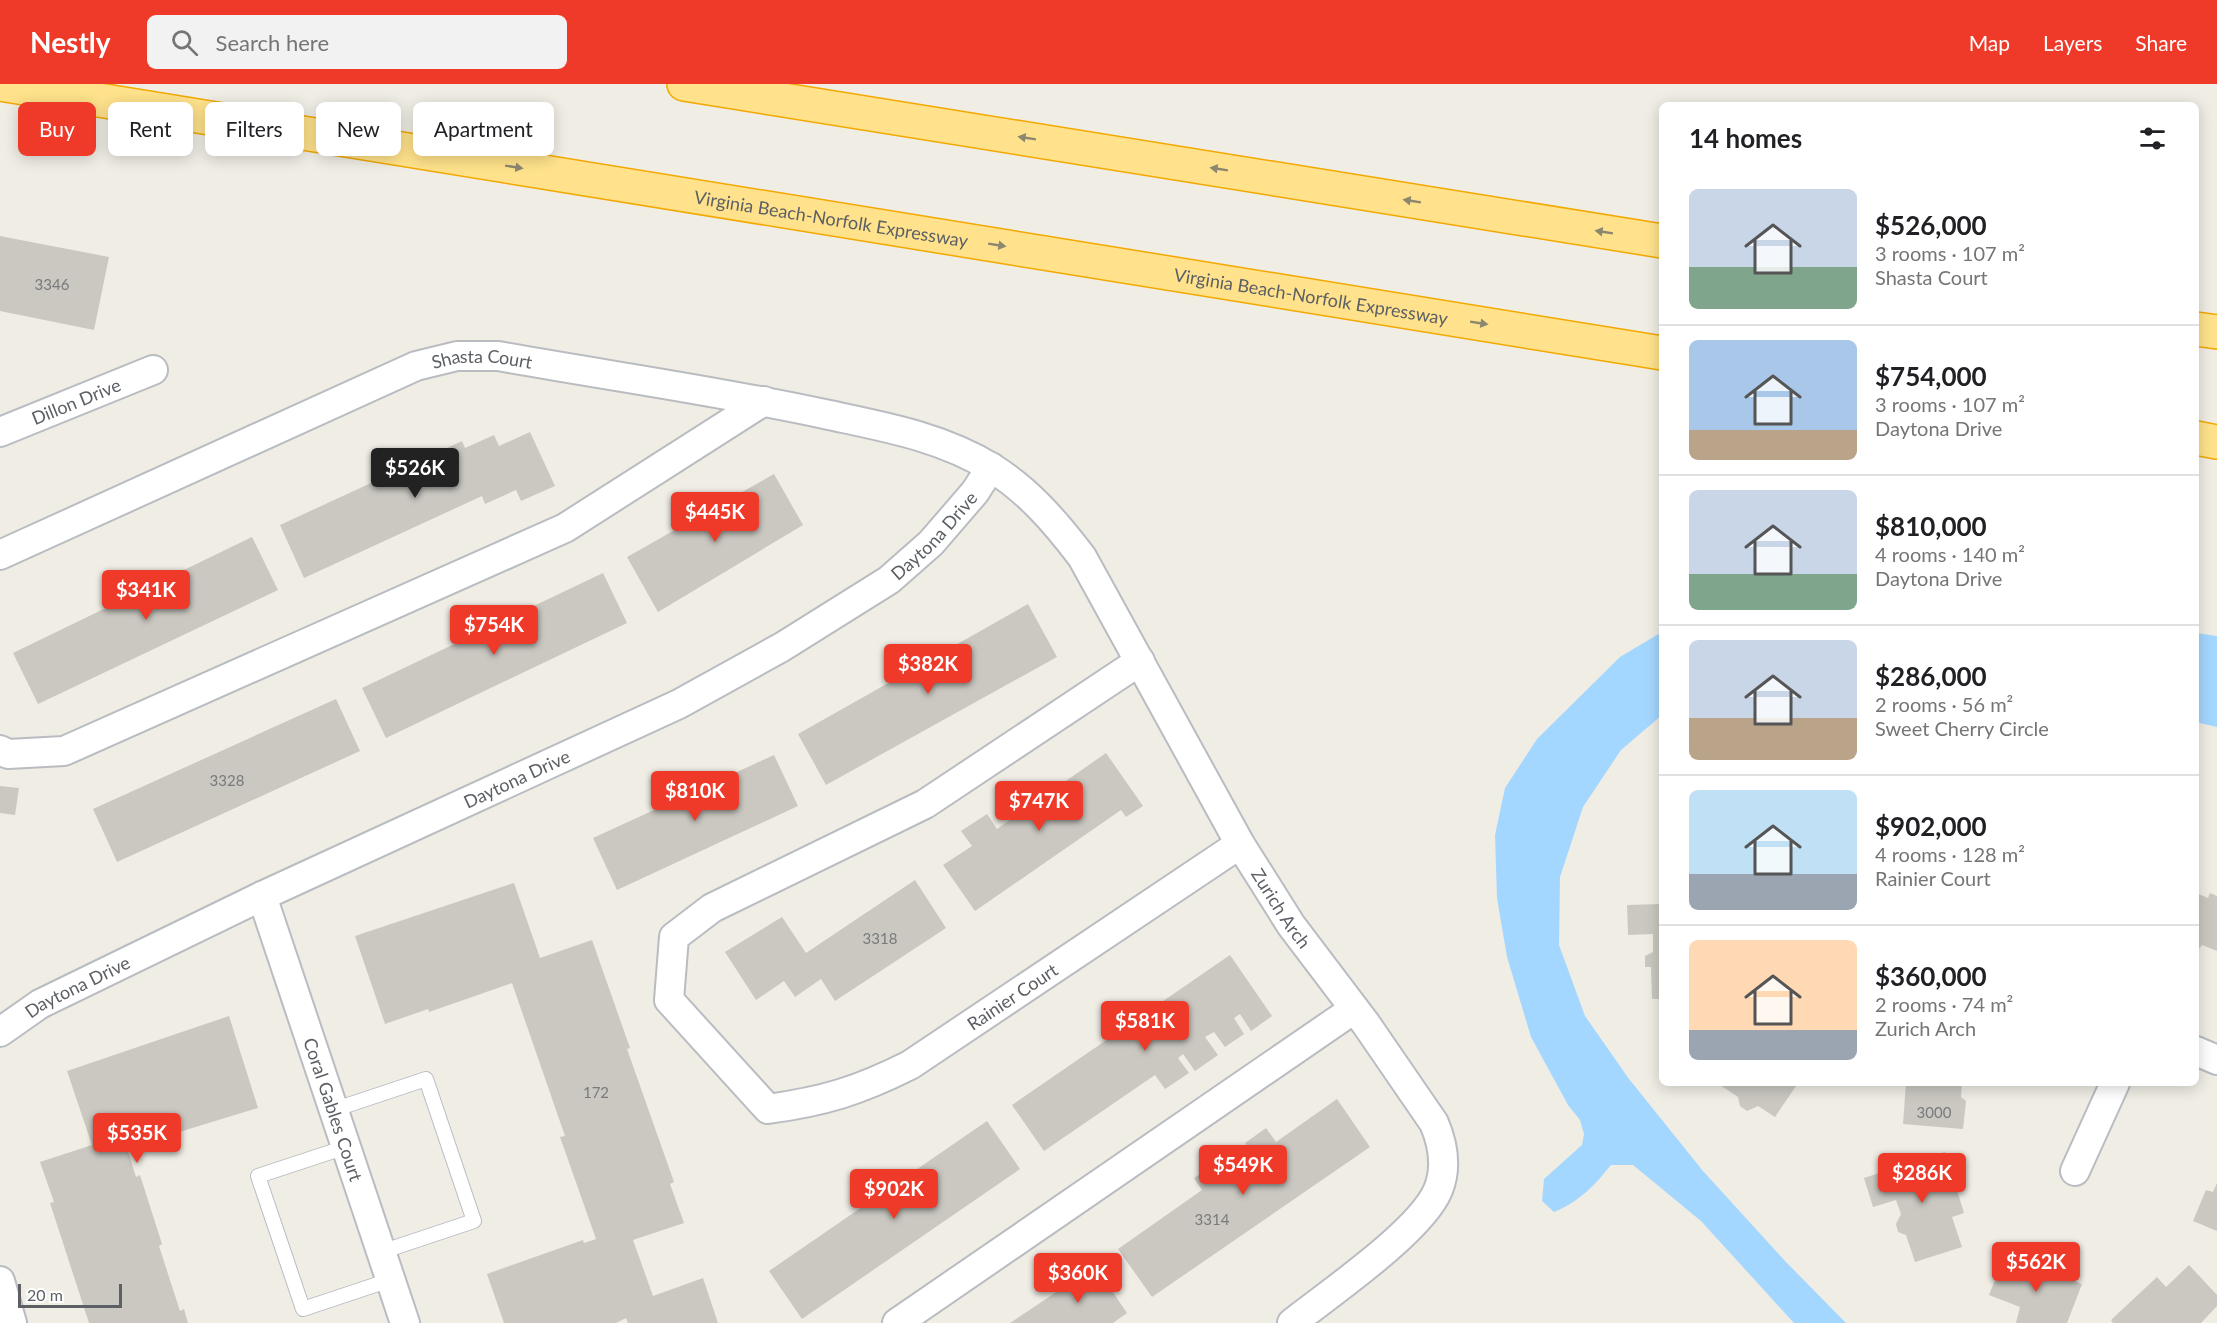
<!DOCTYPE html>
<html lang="en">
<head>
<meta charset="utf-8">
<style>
  :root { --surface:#fff; --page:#f2f2f2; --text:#202124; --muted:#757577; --line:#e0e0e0; --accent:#ef3a2a }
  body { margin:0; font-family:Lato,sans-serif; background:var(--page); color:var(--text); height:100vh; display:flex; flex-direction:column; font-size:22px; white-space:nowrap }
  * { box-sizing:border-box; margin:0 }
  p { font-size:20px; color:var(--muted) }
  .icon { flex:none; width:33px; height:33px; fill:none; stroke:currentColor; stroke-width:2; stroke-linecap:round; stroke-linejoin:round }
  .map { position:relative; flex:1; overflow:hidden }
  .panel { position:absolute; left:1659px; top:18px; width:540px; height:984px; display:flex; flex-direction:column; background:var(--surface); border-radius:9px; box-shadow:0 3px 15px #0003 }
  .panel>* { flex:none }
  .guide { position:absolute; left:18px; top:18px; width:570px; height:54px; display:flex; gap:12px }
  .scale { position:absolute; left:18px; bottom:15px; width:104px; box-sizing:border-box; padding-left:6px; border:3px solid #5c6065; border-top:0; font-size:16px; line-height:21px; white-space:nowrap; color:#5c6065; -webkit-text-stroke:4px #fff; paint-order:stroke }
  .price { position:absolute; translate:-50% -51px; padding:0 14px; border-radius:6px; background:var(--accent); color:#fff; font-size:20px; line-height:39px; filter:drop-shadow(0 2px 3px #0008) }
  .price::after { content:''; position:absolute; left:50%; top:36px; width:18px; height:14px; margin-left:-9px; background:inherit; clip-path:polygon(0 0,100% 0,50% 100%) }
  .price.active { background:#222; color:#fff }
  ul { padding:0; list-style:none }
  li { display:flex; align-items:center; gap:18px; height:150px; padding:0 30px }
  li+li { border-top:2px solid var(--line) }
  li span { display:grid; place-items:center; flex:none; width:168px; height:120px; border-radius:9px; color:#555 }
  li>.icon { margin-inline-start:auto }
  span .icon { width:72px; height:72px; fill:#fffc; stroke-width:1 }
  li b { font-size:26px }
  h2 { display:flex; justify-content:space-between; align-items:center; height:72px; padding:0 30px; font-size:26px }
  .chip { padding:0 21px; border-radius:9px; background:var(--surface); box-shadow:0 3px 15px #0003; font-size:21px; line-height:54px }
  .chip.active { background:var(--accent); color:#fff }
  header { display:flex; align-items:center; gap:36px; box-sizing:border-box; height:84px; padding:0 30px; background:var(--accent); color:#fff }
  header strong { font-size:28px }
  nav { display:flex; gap:33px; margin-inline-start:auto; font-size:21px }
  .search { width:420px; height:54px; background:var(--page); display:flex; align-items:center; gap:15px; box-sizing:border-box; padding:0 21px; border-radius:9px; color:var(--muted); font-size:22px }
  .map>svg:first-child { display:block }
</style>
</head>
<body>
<header>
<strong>Nestly</strong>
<div class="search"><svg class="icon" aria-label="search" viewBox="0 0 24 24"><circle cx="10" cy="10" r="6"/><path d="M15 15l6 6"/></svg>Search here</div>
<nav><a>Map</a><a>Layers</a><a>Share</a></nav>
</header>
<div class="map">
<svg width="2217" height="1239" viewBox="0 0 2217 1239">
  <rect width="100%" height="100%" fill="#efede4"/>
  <!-- water -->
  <path fill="#a4d7ff" d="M1662,548V631L1621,666L1583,723L1560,793L1559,861L1585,932L1629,995L1703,1087L1785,1177L1846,1239H1794L1701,1137L1633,1081H1611C1594,1102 1580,1117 1554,1128L1542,1117L1544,1095L1582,1061L1584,1050L1580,1036L1568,1021L1531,953L1507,873L1497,814L1495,751L1505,704L1537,655L1620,573Z
    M2196,549L2217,552V643L2196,638Z"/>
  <!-- building -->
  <path fill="#cac8c1" d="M0,152L109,173L94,246L0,227Z
    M530,348L555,402L521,417L516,406L485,420L482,412L304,494L280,441L462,357L465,364L494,351L499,362Z
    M774,390L803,441L658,528L627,473Z
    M252,453L278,506L38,620L13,569Z
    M603,489L627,539L386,654L362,604Z
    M1028,520L1057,573L826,701L798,650Z
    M336,615L360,667L117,778L93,725Z
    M1106,669L1143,722L1126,733L1121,726L975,827L943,781L972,762L961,747L987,730L997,745Z
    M774,671L798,722L617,806L593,754Z
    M0,702L19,704L15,731L0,729Z
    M915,796L946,844L835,917L821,895L795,913L784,897L756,916L725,868L782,833L806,869Z
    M514,799L540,874L592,856L630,964L627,965L674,1098L670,1100L684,1139L633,1156L653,1212L703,1194L718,1239H628L626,1234L616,1239H504L487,1190L583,1156L584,1159L596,1155L560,1053L565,1052L512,899L429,928L428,925L385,940L355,852Z
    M2196,809L2208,814L2210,809L2217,812V867L2202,861L2196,869Z
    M1662,820V915H1652L1651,883H1645V872L1653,868V850L1628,851L1627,821Z
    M1230,871L1272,932L1251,947L1240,930L1234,934L1244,950L1225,963L1214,948L1205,953L1218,971L1195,987L1183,970L1178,974L1189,989L1165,1005L1155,991L1044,1067L1012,1021Z
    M229,932L258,1024L127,1064L136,1093L140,1091L162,1160L159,1162L180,1227L184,1225L188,1239H89L50,1119L54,1118L40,1078L92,1061L67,987Z
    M1717,999H1798L1775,1033L1758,1022L1747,1027L1740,1022L1738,1013Z
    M1906,999H1962L1961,1013L1966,1017L1963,1045L1903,1040Z
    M1337,1015L1370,1063L1152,1213L1118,1165L1202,1106L1194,1094L1214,1081L1222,1093L1253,1071L1245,1059L1266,1044L1276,1058Z
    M987,1037L1020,1085L802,1235L769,1187Z
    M1945,1068L1964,1129L1952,1133L1962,1163L1915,1178L1906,1151L1898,1148L1896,1140L1901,1130L1896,1116L1873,1123L1864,1094Z
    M2217,1099V1147L2193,1137L2206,1106L2213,1108Z
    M2004,1174L2036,1186L2037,1182L2082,1200L2067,1239H2016L2020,1223L1989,1211Z
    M2189,1181L2217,1211V1222L2201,1239H2113L2111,1236L2157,1193L2166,1203Z
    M1095,1182L1127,1229L1113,1239H1010Z"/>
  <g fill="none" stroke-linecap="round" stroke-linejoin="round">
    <!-- service casing -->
    <g stroke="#b9bcc1" stroke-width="16">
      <path id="service" d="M333,1026L426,995L474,1137L381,1168
        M346,1063L258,1092L303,1225L390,1196"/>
    </g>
    <!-- minor casing -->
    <g stroke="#b9bcc1" stroke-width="32">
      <g id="minor">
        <path id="s1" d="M0,348L153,286"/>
        <path id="s2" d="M0,471L416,282L457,272H498C609,292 720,307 829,331C885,343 942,353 992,384C1029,407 1056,439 1082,473L1240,760L1291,841L1366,940L1434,1039C1443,1060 1447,1084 1438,1106C1421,1147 1330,1209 1292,1239"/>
        <path id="s3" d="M1140,577L925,720L712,824L674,853L669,916L768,1025C825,1017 858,1007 910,981L1240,760"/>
        <path d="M0,666L8,670L64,667L565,444L764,317"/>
        <path id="s4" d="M262,812L405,1239"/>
        <path id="s5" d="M0,948L40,920L262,812L679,620L782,563L889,496L931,459L975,408L991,383"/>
        <path d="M2196,967L2217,976"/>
        <path d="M2075,1087L2115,999"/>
        <path d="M0,1197L12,1239"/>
        <path d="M897,1239L1354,925"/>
      </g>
    </g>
    <!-- motorway casing -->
    <g stroke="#f3a800" stroke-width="36">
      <g id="motorway">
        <path id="s6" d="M0,0L1662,269"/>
        <path d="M684,0L1662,157"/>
        <path d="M2196,245L2217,248"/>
        <path d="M2196,354L2217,358"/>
      </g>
    </g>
    <!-- service -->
    <use href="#service" stroke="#fff" stroke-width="14"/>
    <!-- minor -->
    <use href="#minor" stroke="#fff" stroke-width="28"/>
    <!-- motorway -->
    <use href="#motorway" stroke="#ffe28b" stroke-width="33"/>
  </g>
  <!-- one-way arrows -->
  <defs><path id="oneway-solid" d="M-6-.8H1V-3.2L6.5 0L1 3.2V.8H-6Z" transform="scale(1.5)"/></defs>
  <g fill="#8d8770">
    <use href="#oneway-solid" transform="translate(1027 54) rotate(-171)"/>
    <use href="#oneway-solid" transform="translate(514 83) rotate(9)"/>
    <use href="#oneway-solid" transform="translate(1219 85) rotate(-171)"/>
    <use href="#oneway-solid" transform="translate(1412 117) rotate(-171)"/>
    <use href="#oneway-solid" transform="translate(1604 148) rotate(-171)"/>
    <use href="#oneway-solid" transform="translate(997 161) rotate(9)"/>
    <use href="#oneway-solid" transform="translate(1479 239) rotate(9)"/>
  </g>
  <g text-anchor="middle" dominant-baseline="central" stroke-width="4.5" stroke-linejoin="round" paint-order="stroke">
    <!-- number labels -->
    <g font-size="15" fill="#787a7c">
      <text x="52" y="200">3346</text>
      <text x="227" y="696">3328</text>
      <text x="880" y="854">3318</text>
      <text x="596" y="1008">172</text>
      <text x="1934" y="1028">3000</text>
      <text x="1212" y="1135">3314</text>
    </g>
    <!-- street labels -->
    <g font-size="18" fill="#5c6065" stroke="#fff">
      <text stroke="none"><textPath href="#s6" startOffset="842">Virginia Beach-Norfolk Expressway</textPath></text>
      <text stroke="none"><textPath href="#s6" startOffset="1328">Virginia Beach-Norfolk Expressway</textPath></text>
      <text stroke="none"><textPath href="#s2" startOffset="524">Shasta Court</textPath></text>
      <text stroke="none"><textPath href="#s1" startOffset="82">Dillon Drive</textPath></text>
      <text stroke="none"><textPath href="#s5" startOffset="1062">Daytona Drive</textPath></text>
      <text stroke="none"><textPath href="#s5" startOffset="576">Daytona Drive</textPath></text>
      <text stroke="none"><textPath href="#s2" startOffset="1580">Zurich Arch</textPath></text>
      <text stroke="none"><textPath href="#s5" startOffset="90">Daytona Drive</textPath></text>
      <text stroke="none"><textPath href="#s3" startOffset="1026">Rainier Court</textPath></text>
      <text stroke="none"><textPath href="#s4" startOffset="225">Coral Gables Court</textPath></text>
    </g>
  </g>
</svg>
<div class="scale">20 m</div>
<b class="price active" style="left:415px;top:415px">$526K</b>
<b class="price" style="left:715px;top:459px">$445K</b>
<b class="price" style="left:146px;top:537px">$341K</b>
<b class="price" style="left:494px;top:572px">$754K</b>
<b class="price" style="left:928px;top:611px">$382K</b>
<b class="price" style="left:695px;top:738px">$810K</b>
<b class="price" style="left:1039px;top:748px">$747K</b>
<b class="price" style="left:1145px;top:968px">$581K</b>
<b class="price" style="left:137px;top:1080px">$535K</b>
<b class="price" style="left:1243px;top:1112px">$549K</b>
<b class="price" style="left:1922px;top:1120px">$286K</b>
<b class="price" style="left:894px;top:1136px">$902K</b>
<b class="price" style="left:2036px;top:1209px">$562K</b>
<b class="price" style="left:1078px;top:1220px">$360K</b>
<div class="guide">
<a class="chip active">Buy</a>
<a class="chip">Rent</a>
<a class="chip">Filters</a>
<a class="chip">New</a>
<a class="chip">Apartment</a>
</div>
<section class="panel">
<h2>14 homes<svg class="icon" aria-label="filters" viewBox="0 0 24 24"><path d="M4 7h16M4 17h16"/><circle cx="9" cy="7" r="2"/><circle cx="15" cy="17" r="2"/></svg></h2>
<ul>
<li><span style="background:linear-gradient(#c9d6e8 65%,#7fa58c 0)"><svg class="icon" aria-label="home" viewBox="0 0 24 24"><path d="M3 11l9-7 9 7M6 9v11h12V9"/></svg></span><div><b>$526,000</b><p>3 rooms · 107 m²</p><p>Shasta Court</p></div></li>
<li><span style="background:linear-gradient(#a9c7e8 75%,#b9a48a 0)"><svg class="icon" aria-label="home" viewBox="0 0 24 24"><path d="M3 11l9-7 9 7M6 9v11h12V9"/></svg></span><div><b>$754,000</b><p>3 rooms · 107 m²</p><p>Daytona Drive</p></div></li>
<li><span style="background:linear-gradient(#c9d6e8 70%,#7fa58c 0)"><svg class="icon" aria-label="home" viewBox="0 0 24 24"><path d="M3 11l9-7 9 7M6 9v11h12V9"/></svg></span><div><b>$810,000</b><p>4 rooms · 140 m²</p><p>Daytona Drive</p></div></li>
<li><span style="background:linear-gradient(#c9d6e8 65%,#b9a48a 0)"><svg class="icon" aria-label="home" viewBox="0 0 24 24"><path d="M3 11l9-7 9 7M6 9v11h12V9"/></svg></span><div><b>$286,000</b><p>2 rooms · 56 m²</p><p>Sweet Cherry Circle</p></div></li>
<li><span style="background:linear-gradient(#bfe0f5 70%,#9aa5b1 0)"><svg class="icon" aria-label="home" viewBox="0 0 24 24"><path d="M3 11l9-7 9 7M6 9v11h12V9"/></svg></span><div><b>$902,000</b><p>4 rooms · 128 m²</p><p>Rainier Court</p></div></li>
<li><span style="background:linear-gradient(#ffd9b3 75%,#9aa5b1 0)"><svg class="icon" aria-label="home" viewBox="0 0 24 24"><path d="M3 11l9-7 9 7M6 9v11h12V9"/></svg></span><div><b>$360,000</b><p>2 rooms · 74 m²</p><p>Zurich Arch</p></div></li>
</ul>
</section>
</div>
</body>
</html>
